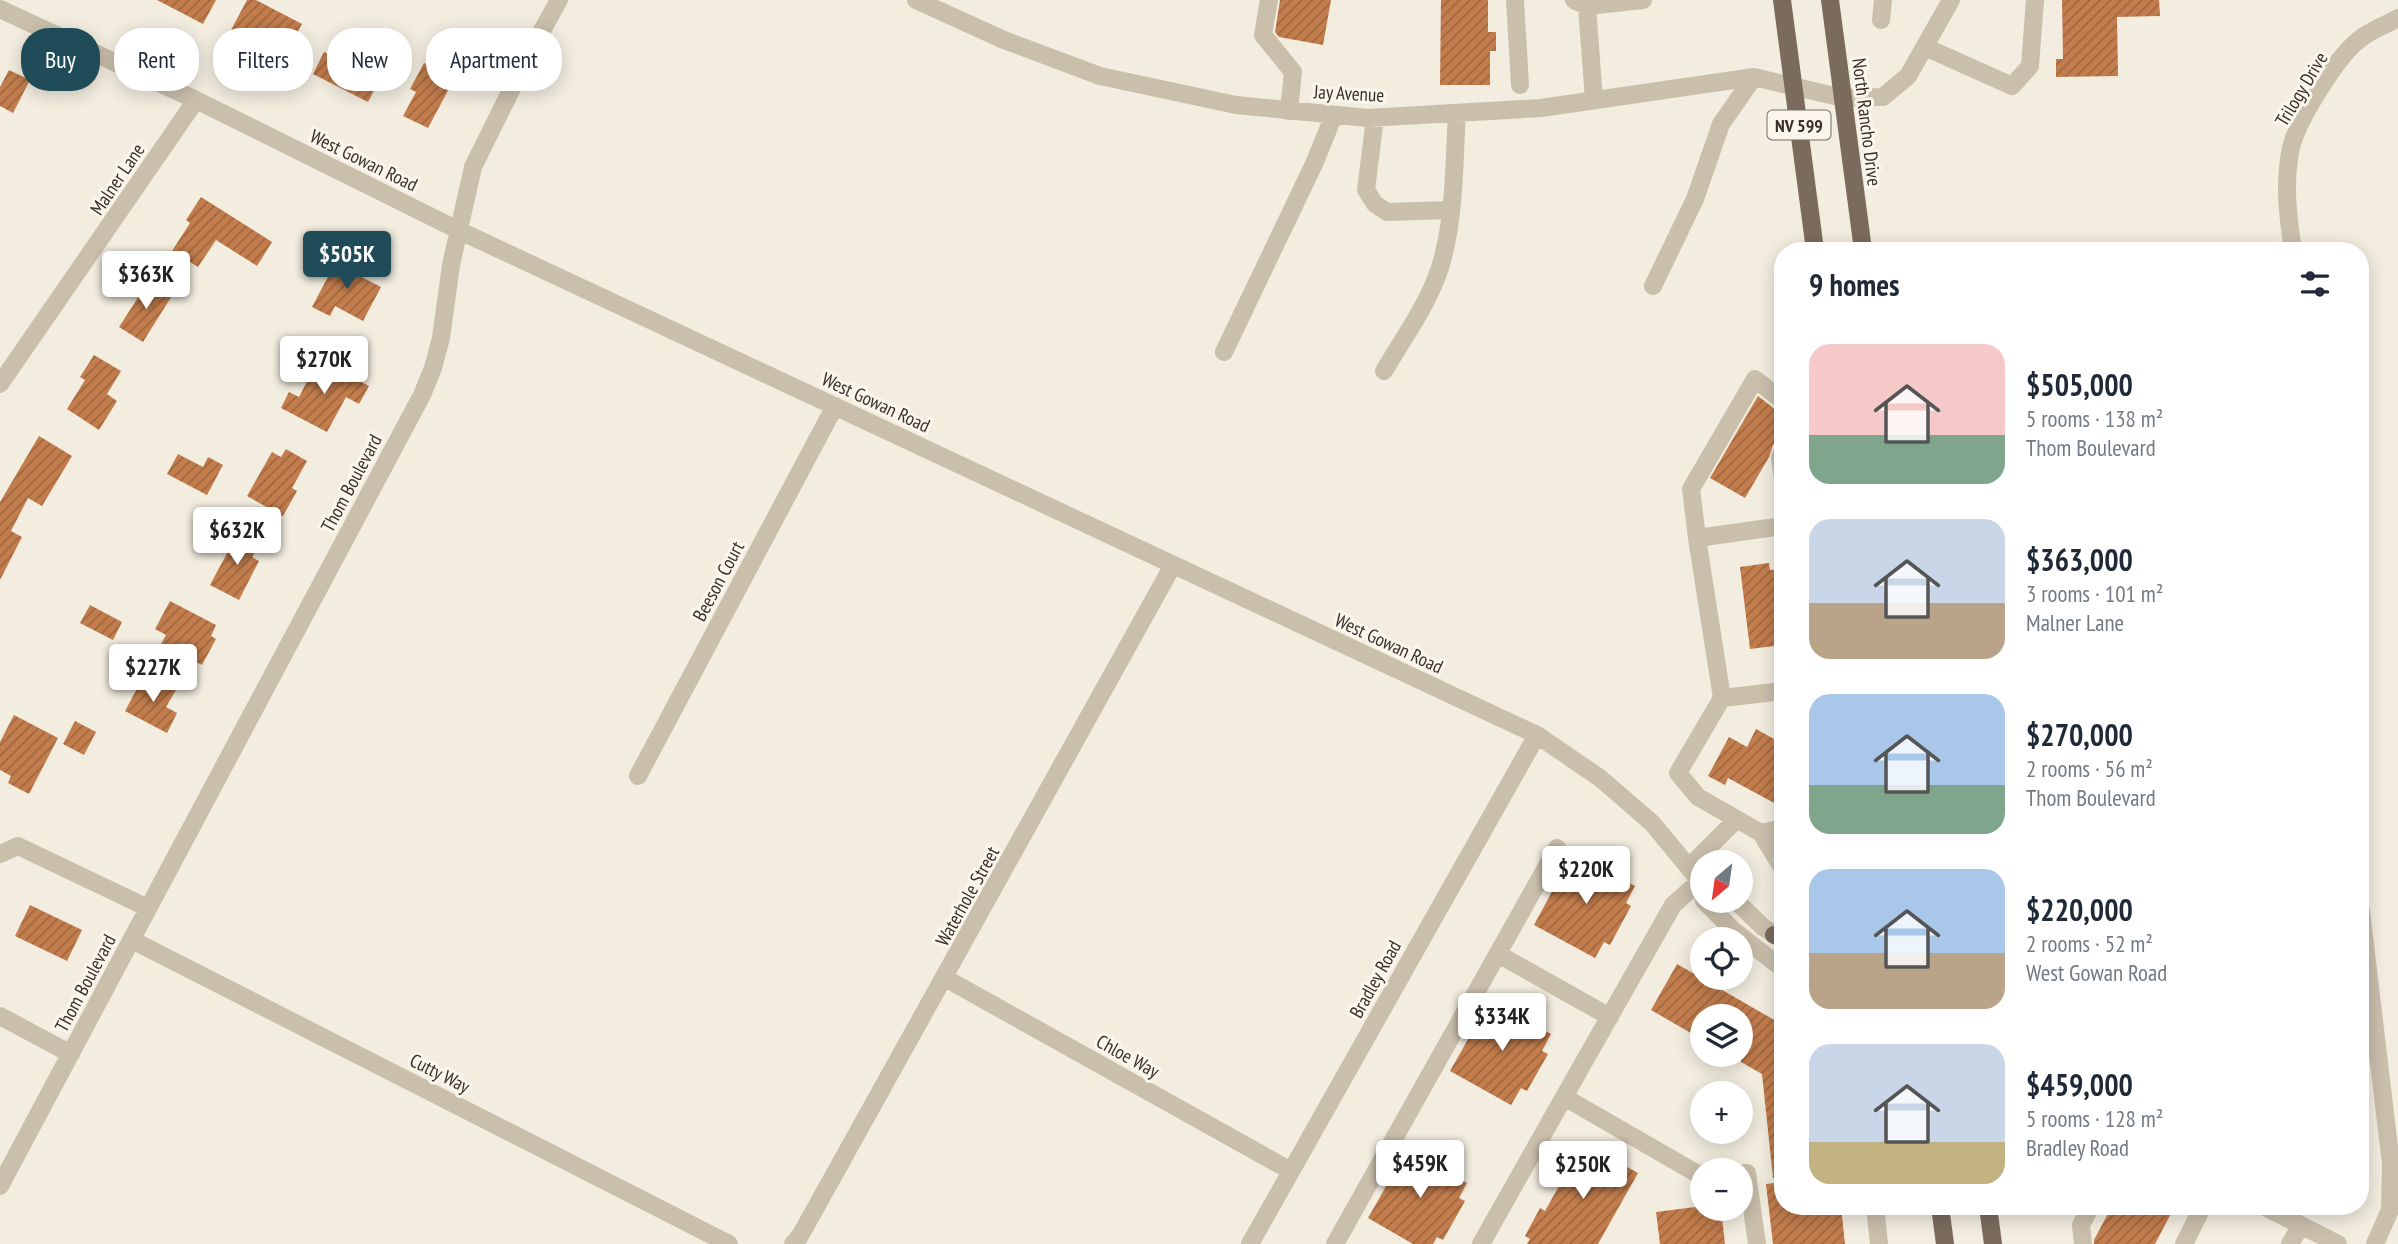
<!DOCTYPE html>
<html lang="en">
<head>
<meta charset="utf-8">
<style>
  :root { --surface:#fff; --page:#f2f2f3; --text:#1f2937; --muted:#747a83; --accent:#204c59 }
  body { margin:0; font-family:"PT Sans Narrow",sans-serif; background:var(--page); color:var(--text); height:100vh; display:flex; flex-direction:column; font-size:26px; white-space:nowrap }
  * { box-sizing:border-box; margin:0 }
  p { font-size:23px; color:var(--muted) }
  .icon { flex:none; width:38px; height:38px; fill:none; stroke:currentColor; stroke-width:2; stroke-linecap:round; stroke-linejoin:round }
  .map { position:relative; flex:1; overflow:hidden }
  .panel { position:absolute; left:1774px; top:242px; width:595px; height:973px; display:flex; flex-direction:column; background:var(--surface); border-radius:28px; box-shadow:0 4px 18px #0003 }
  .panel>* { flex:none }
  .guide { position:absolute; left:21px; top:28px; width:665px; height:63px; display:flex; gap:14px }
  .needle { width:46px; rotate:209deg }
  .buttons { position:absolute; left:1690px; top:850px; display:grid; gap:14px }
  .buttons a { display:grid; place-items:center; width:63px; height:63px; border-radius:50%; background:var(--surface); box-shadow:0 4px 18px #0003; font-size:35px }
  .price { position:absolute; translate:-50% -60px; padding:0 16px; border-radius:7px; background:#fff; color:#222; font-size:23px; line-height:46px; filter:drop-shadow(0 2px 4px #0008) }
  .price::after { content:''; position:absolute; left:50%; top:42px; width:21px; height:16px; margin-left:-10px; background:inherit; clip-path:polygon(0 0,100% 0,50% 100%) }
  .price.selected { background:var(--accent); color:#fff }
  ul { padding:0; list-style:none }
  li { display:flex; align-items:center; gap:21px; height:175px; padding:0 35px }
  li span { display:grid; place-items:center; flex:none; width:196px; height:140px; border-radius:21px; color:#555 }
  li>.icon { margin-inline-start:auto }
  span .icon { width:84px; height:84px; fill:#fffc; stroke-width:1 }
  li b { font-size:30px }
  h2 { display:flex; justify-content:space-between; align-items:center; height:84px; padding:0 35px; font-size:30px }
  .tag { padding:0 24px; border-radius:28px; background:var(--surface); box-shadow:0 4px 18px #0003; font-size:24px; line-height:63px }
  .tag.selected { background:var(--accent); color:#fff }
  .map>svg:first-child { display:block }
</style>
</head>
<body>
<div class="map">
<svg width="2398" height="1244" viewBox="0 0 2398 1244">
  <defs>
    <pattern id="building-hatch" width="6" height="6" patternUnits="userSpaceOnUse" patternTransform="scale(1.75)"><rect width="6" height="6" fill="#c37d4d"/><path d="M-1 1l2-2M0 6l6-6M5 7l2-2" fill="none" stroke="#9f6740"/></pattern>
  </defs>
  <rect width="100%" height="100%" fill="#f2eddf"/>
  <!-- building -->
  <path fill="url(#building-hatch)" d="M157,0H216L203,24Z
    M247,0H256L302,24L284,57L231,30Z
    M1280,0H1331L1323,45L1279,37L1275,32Z
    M1441,0H1488V32H1496V51H1490V85H1440Z
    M2062,0H2159L2160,16L2117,17L2118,76L2056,77V59H2063Z
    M378,45L394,53L368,102L313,74L324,52L364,72Z
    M439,54L461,66L428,128L403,116L416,92L410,89L424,63L432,67Z
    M9,70L30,80L13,113L0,106V87Z
    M201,197L272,242L257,266L216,240L198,267L172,251L190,223L186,220Z
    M340,254L359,264L354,273L381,287L363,321L335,306L330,316L312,307Z
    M150,279L173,294L143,342L119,327Z
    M94,355L121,371L107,394L117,401L99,430L67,409L85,380L80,377Z
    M318,360L369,386L359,404L346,397L327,432L281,408L289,392L299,397Z
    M1758,396L1776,410L1783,412V432L1773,445L1769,457L1745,498L1710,478Z
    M39,436L72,456L42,506L28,498L11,531L22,537L0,580V502Z
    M286,449L307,461L292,488L297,491L283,516L247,496L272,452L281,457Z
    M178,454L203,467L208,457L223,465L207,495L167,474Z
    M239,531L260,543L252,557L259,561L239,600L210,585Z
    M1769,563L1770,570L1783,569V645L1750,649L1740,567Z
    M170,601L216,625L211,636L216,639L202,665L161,644L166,635L155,629Z
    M90,605L122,622L113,640L80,623Z
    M145,674L176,690L166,707L177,713L167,733L125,711Z
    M14,715L58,738L29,794L8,783L11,776L0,770V742Z
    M75,721L96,732L84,755L63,744Z
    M1756,729L1783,744V790L1776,804L1728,778L1725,785L1708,776L1729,737L1747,747Z
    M1573,853L1635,886L1626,903L1631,906L1610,945L1604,942L1595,958L1534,925Z
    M30,905L82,930L67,961L15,936Z
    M1677,964L1783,1025V1178H1773L1762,1074L1741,1062V1017H1703V1040L1651,1010Z
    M1491,999L1551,1034L1542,1051L1548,1054L1527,1091L1521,1088L1511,1105L1450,1071Z
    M1583,1143L1638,1173L1598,1244H1527L1530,1239L1525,1236L1540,1208L1545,1211Z
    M1409,1146L1447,1168L1446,1171L1467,1183L1459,1198L1465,1201L1443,1240L1437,1237L1433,1244H1413L1368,1218Z
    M1783,1182V1206H1841L1845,1244H1773L1766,1184Z
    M1703,1206V1209H1721L1725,1244H1660L1656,1212Z
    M2112,1206H2175L2155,1244H2094V1240Z"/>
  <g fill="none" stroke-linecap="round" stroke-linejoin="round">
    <!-- minor -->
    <path stroke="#cabfab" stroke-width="18" d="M916,0L1004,40L1100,76L1236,105L1368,118L1541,108L1754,77L1843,98L1883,97L1908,76L1951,0
      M1269,0L1263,35L1293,72L1289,111
      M1515,0L1520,85
      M1574,0L1587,6L1643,0
      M1587,6L1594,100
      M0,9L196,100L458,230L1537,735L1600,778L1652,823L1700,881L1703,897
      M1881,20L1883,0
      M1925,47L2012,86L2030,66L2035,0
      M1375,118L1366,190L1375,204L1387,212L1450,210
      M2293,250C2288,218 2284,186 2290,153C2294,125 2337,56 2360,39C2371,30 2386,25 2398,18
      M1653,286L1695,199L1721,124L1754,77
      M1224,352L1314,164L1334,115
      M1384,371C1405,335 1433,298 1443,257C1455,211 1454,160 1457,113
      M0,384L196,100
      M1783,401L1755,379L1691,489L1697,538L1783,526
      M1783,449L1780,458L1783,479
      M1697,538L1722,698L1783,691
      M1722,698L1678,773L1698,797L1761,833L1783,828
      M638,776L835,406
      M1761,833L1783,869
      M0,854L18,846L148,908
      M1689,867L1737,819
      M1700,881L1673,905L1564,1097L1703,1177
      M1704,901L1733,930L1783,969
      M1736,901L1763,927L1783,940
      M2361,911L2391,1164L2390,1210L2375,1244
      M132,940L729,1244
      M1498,954L1610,1017
      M945,978L1291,1171
      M0,1016L71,1054
      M1741,1174L1747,1173L1757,1244
      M0,1186L422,395L433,368L441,338L451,265L473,167L528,56L559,0
      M1875,1206L1879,1244
      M2263,1206L2338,1244
      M793,1244L800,1236L1173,565
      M1250,1244L1537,735
      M1335,1244L1557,848
      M1481,1244L1564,1097
      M2083,1244L2081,1225L2091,1206
      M2184,1244L2203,1206
      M2290,1244L2301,1225"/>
    <!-- major -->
    <path stroke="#7a6b5c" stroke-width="18" d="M1782,0L1815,250
      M1830,0L1863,250
      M1774,935L1783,937
      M1940,1206L1945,1244
      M1988,1206L1993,1244"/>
  </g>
  <g text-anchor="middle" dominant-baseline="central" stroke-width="6" stroke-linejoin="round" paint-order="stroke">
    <!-- shield labels -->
    <rect fill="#faf6ec" stroke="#726c64" stroke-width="2" x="1767.5" y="110.5" width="63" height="29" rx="5"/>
    <g font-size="18" font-weight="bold" fill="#38312a">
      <text x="1799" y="125">NV 599</text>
    </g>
    <!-- street labels -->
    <g font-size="19" fill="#38312a" stroke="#faf6ec">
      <text transform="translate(2301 89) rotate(-59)">Trilogy Drive</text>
      <text transform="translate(1349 93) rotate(3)">Jay Avenue</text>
      <text transform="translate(1867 122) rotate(83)">North Rancho Drive</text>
      <text transform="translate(364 160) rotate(26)">West Gowan Road</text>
      <text transform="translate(117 179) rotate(-56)">Malner Lane</text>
      <text transform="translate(876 402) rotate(25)">West Gowan Road</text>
      <text transform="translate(351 483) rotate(-62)">Thom Boulevard</text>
      <text transform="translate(718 581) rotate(-62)">Beeson Court</text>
      <text transform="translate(1389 643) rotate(25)">West Gowan Road</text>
      <text transform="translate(967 896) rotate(-61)">Waterhole Street</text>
      <text transform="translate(1375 979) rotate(-61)">Bradley Road</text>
      <text transform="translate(85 983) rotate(-62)">Thom Boulevard</text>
      <text transform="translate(1128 1056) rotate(29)">Chloe Way</text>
      <text transform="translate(440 1073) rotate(27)">Cutty Way</text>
    </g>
  </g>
</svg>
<div class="buttons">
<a><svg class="needle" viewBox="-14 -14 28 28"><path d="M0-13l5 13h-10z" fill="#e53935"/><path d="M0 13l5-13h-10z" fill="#747a83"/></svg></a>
<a><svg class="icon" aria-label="locate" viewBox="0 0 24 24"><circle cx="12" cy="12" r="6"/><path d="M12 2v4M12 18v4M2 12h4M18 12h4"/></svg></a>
<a><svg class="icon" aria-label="layers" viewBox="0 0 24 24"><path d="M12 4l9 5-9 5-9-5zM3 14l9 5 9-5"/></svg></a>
<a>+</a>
<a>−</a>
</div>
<b class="price selected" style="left:347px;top:291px">$505K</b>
<b class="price" style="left:146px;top:311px">$363K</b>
<b class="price" style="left:324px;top:396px">$270K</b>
<b class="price" style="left:237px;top:567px">$632K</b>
<b class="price" style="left:153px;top:704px">$227K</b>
<b class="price" style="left:1586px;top:906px">$220K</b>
<b class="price" style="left:1502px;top:1053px">$334K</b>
<b class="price" style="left:1420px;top:1200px">$459K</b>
<b class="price" style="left:1583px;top:1201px">$250K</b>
<div class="guide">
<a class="tag selected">Buy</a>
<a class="tag">Rent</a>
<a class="tag">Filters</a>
<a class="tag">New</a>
<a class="tag">Apartment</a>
</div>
<section class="panel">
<h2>9 homes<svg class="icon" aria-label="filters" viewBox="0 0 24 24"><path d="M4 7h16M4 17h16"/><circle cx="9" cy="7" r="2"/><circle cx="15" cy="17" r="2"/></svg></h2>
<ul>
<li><span style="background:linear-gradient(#f6c9c9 65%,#7fa58c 0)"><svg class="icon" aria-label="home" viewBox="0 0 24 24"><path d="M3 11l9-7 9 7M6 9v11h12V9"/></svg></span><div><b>$505,000</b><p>5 rooms · 138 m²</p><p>Thom Boulevard</p></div></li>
<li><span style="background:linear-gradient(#c9d6e8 60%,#b9a48a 0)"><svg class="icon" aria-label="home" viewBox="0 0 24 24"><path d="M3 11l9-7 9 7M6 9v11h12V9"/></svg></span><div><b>$363,000</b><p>3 rooms · 101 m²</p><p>Malner Lane</p></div></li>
<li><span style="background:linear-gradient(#a9c7e8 65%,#7fa58c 0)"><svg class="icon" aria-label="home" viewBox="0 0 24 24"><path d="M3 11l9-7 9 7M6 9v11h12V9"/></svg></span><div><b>$270,000</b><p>2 rooms · 56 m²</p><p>Thom Boulevard</p></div></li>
<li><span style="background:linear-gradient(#a9c7e8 60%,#b9a48a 0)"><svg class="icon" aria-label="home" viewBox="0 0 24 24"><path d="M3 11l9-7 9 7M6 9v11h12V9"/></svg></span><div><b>$220,000</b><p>2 rooms · 52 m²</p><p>West Gowan Road</p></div></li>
<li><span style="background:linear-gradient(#c9d6e8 70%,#c2b280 0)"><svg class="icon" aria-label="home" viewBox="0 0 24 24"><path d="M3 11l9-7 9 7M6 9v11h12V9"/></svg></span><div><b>$459,000</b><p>5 rooms · 128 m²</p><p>Bradley Road</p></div></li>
</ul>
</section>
</div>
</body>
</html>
